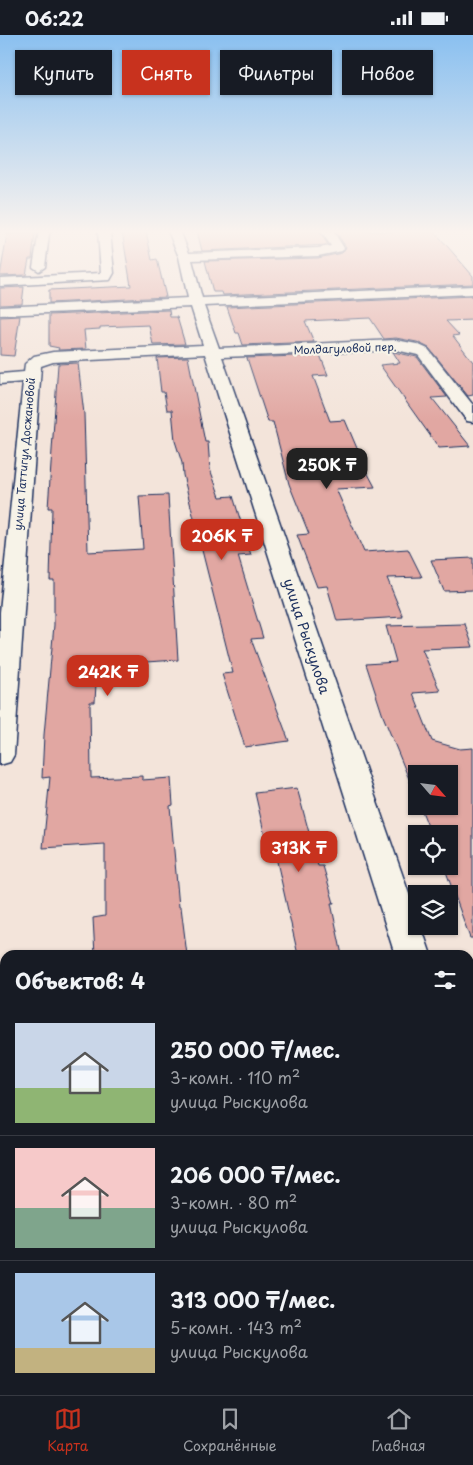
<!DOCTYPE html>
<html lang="ru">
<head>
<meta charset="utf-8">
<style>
  :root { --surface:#171b24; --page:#20242c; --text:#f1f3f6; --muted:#9ea1a6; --line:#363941; --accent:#c8321e }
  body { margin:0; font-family:"Playpen Sans",sans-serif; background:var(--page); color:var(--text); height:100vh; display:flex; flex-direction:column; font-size:19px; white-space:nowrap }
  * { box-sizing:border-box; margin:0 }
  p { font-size:16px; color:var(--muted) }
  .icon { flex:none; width:28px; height:28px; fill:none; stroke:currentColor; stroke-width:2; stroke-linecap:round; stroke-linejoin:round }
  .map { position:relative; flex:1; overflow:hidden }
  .panel { position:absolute; left:0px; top:915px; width:474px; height:445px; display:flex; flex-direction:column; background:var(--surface); border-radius:15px 15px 0 0; box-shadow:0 1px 4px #0004 }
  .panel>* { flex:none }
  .guide { position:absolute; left:15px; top:15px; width:444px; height:45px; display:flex; gap:10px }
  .needle { width:32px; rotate:118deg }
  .buttons { position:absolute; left:408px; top:730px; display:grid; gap:10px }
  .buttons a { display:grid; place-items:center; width:50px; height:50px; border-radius:0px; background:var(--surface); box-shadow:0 1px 4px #0004; font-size:25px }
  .price { position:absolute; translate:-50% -42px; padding:0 11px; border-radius:10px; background:var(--accent); color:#fff; font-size:16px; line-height:32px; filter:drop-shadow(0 1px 2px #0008) }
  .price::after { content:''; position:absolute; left:50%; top:30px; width:15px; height:11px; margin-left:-8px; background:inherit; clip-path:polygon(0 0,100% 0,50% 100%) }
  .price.selected { background:#222; color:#fff }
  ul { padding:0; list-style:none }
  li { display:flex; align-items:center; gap:15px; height:125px; padding:0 15px }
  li+li { border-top:1px solid var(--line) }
  li span { display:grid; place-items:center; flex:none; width:140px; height:100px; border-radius:0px; color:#555 }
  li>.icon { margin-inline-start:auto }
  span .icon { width:60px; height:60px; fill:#fffc; stroke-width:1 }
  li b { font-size:21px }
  h2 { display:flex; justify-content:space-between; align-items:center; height:60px; padding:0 15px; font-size:21px }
  .tag { padding:0 18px; border-radius:0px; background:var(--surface); box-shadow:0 1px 4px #0004; font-size:18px; line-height:45px }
  .tag.selected { background:var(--accent); color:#fff }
  .status { display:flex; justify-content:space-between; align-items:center; height:35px; padding:0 25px; background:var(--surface); direction:ltr }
  .status svg { height:14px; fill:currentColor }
  .menu { display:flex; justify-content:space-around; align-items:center; height:70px; border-top:1px solid var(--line); background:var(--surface); font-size:14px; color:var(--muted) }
  .menu a { display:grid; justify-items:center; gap:2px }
  .menu .selected { color:var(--accent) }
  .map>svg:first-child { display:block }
</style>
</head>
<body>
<div class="status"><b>06:22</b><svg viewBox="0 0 49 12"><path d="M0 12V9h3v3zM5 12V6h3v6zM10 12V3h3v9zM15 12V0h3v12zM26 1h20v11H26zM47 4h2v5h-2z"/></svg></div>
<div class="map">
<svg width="473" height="1360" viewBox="0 0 473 1360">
  <rect width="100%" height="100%" fill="#f3e4da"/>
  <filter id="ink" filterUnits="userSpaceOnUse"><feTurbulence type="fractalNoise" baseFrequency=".02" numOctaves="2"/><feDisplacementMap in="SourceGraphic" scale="10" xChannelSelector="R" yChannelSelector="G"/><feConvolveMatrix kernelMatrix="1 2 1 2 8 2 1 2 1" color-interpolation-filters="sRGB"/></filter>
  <g filter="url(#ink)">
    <!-- building -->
    <path fill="#e1a7a2" stroke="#1b2f5e" d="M122,196H146L152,225L157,224L166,262L49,268V255L131,251Z
      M197,196H319L328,210L202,216Z
      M335,196L435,197L473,241V249L223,260L222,257H213L205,226L318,223L342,218L346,212Z
      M35,198L32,224H29L26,240L0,241L7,199Z
      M24,252L22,269L0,270V253Z
      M473,261V285L446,286L459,300L453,301L473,327V360L468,361L429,313L417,307L396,303L384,304L370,283L305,286L314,307L243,310L239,298H236L227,272Z
      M169,275L170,282H177L185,309L153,310L149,290L100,292V294L84,295L86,314L58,315L59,313L49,311V280Z
      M20,281L14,321L0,320V282Z
      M393,317L417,322L447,362L432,363L470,411L439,413L380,330L400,328Z
      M320,320L328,340L313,341L330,386L345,385L359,418H357L375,452L336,454L364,517L408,514L422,542L387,543L403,582L337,586L327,551L317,552L297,500L309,499L289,449L273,387H268L247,323Z
      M188,322L205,407H208L210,434L220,462L233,461L251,520L238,521L263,603L251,604L289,706L245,712L222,639L233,638L183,440L182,428L175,406L172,375H167L164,357H161L157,323Z
      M78,328L84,379L88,517L143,514L139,461L168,460L178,625L97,630L95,667H90L91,743L142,741V745L171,743L173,770L170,771L179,872H181L187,920H95L93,883L105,881V809L43,813L50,742L42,743L44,700L54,590V545H50L52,473H48L58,329Z
      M473,523V555L444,556L431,525Z
      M465,589L473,612L422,614L440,656L413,658L432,706L460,714L473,713V903H470L444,831H449V799H431L420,771H449V739H416V761L383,681L366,629L396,627L386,591Z
      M297,753L318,831H323L334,868H331L342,920H298L276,822L270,823L255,758Z"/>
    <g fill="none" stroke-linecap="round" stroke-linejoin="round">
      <!-- minor casing -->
      <g stroke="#1b2f5e" stroke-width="3">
        <path id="minor" d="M39,196H52L49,199L45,232L39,236L33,232Z
          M98,196H110L114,238L110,245L0,251V243L101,238Z
          M168,196H180L189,218L318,213L331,211L321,196H333L344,213L342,216L318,221L192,225L202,263L473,251V259L204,271L219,313L396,305L417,309L428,314L473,370V387L467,386L418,320L396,315L222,322L416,879V891H421L431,920H395L205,319L53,327L41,331L14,720L10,727L0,730V577L23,347L0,349V339L24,337L25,329L34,321L53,317L203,310L191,272L0,280V272L188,263L179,222Z
          M469,1020H473V1056H469Z
          M469,1072L473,1073V1127L469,1125Z
          M5,1080V1120L0,1121V1081Z"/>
      </g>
      <!-- minor -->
      <use href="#minor" fill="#f7f3e8" fill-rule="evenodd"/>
    </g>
  </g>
  <!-- sky -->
  <linearGradient id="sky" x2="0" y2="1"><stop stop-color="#8ac0f0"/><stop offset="0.51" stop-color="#faf3ee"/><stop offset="1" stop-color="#faf3ee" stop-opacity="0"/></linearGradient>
  <rect width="473" height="386" fill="url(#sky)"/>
  <g text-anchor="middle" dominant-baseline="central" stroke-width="4.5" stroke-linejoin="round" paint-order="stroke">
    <!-- far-street labels -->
    <g font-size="11" fill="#1b2f5e" stroke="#f7f3e8">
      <text transform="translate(345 313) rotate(-2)">Молдагуловой пер.</text>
      <text transform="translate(24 419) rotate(-85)">улица Таттигул Досжановой</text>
    </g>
    <!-- street labels -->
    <g font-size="14" fill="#1b2f5e" stroke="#f7f3e8">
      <text transform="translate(307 601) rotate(72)">улица Рыскулова</text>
    </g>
  </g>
</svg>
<div class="buttons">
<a><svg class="needle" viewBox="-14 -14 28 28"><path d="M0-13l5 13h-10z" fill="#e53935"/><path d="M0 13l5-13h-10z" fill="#9ea1a6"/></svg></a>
<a><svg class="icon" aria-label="locate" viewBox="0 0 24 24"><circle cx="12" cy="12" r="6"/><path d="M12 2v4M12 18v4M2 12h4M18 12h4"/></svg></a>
<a><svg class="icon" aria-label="layers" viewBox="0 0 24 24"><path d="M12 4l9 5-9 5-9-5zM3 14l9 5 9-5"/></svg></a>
</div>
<b class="price selected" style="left:327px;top:455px">250K ₸</b>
<b class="price" style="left:222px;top:526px">206K ₸</b>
<b class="price" style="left:108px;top:662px">242K ₸</b>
<b class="price" style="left:299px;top:838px">313K ₸</b>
<div class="guide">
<a class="tag">Купить</a>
<a class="tag selected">Снять</a>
<a class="tag">Фильтры</a>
<a class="tag">Новое</a>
</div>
<section class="panel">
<h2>Объектов: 4<svg class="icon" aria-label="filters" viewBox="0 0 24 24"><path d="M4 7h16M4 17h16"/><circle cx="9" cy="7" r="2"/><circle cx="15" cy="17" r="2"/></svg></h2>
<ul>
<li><span style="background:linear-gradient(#c9d6e8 65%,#8fb573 0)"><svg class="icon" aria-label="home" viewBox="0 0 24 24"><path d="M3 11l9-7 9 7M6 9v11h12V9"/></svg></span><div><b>250 000 ₸/мес.</b><p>3-комн. · 110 m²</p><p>улица Рыскулова</p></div></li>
<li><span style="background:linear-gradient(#f6c9c9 60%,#7fa58c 0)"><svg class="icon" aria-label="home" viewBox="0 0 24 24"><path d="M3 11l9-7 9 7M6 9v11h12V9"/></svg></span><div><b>206 000 ₸/мес.</b><p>3-комн. · 80 m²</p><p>улица Рыскулова</p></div></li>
<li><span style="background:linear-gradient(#a9c7e8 75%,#c2b280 0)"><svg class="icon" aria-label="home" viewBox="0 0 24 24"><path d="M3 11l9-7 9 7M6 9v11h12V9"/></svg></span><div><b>313 000 ₸/мес.</b><p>5-комн. · 143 m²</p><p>улица Рыскулова</p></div></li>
</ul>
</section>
</div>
<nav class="menu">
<a class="selected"><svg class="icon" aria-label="map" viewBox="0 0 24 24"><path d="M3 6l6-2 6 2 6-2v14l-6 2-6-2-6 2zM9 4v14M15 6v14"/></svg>Карта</a>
<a><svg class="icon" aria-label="saved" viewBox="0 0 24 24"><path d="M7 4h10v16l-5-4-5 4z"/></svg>Сохранённые</a>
<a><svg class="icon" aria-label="home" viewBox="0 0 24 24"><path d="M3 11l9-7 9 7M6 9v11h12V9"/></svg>Главная</a>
</nav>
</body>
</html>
